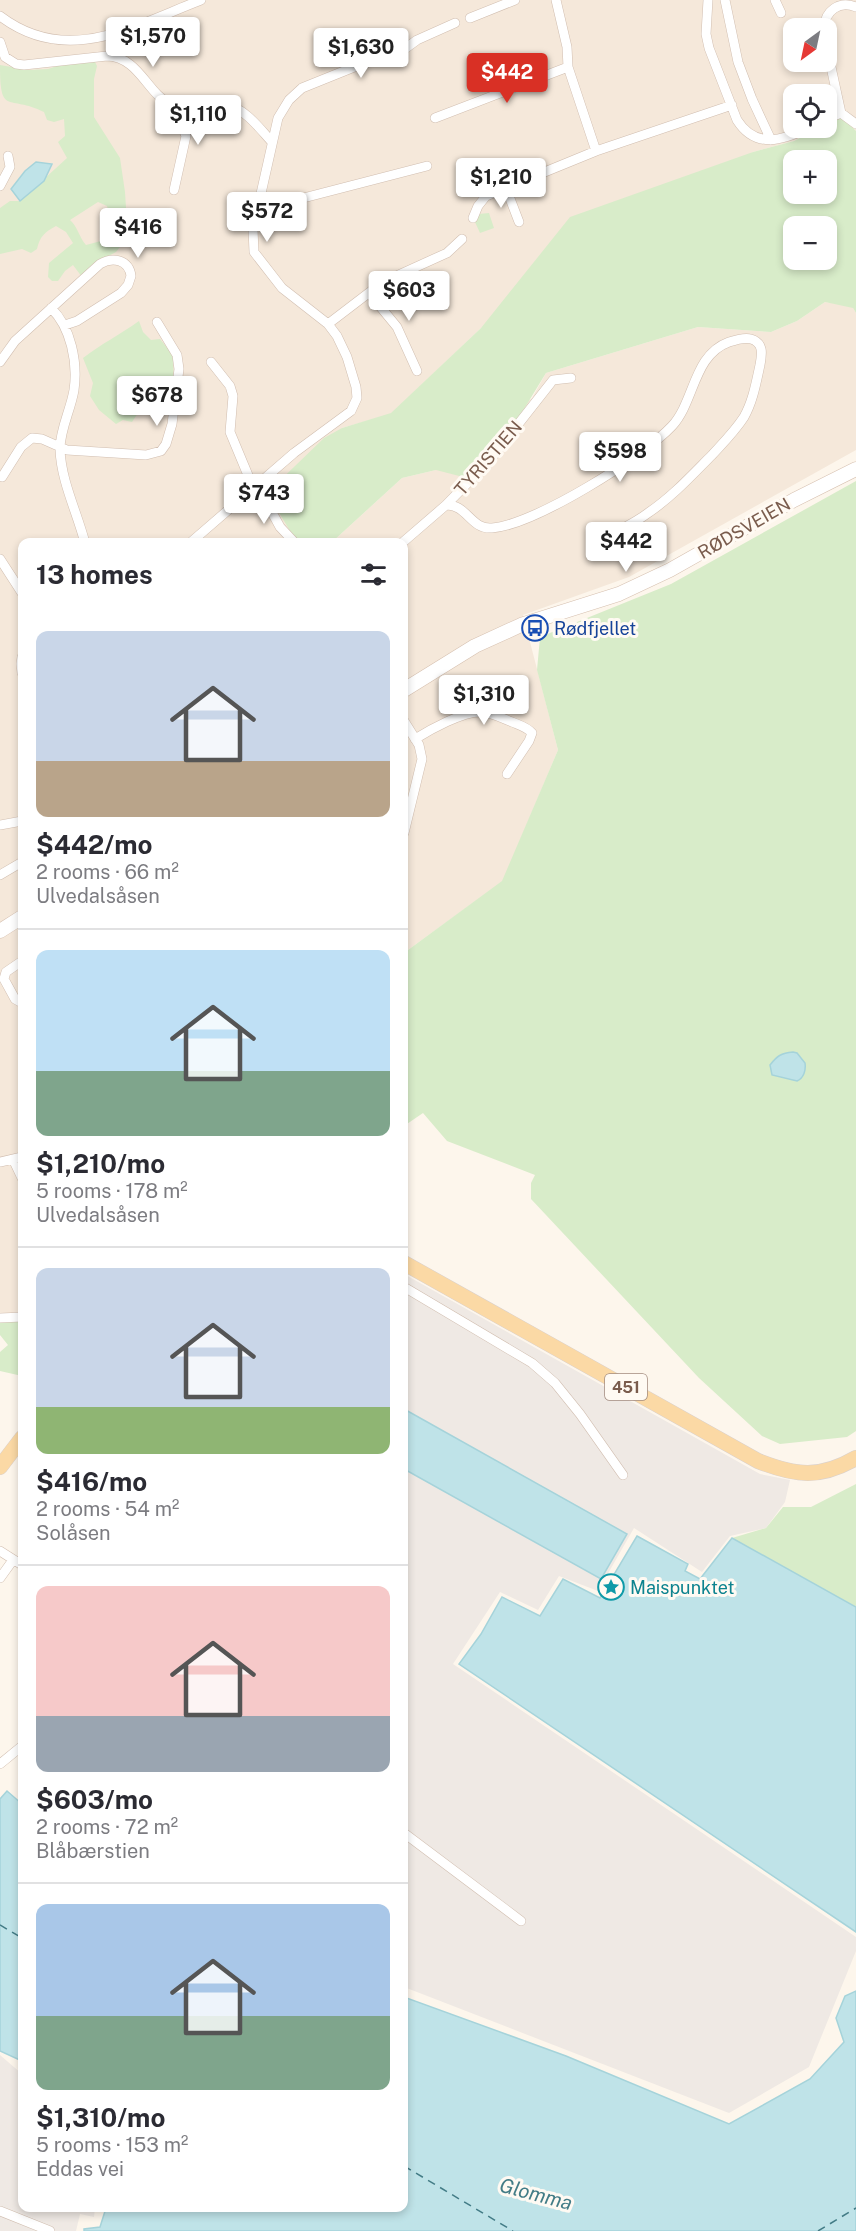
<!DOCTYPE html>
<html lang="en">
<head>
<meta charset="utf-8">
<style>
  :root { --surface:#fff; --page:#f2f2f3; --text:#2b2b33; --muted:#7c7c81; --line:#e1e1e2; --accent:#d93025 }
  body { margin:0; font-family:"Public Sans",sans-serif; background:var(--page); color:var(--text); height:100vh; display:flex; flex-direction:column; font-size:22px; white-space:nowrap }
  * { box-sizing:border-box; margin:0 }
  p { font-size:20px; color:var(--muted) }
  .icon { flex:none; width:33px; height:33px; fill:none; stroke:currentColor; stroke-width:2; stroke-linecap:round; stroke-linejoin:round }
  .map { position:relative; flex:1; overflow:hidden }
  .drawer { position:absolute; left:18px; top:538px; width:390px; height:1674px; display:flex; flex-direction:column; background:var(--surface); border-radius:12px; box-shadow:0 3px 9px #0003 }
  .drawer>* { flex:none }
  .needle { width:39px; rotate:213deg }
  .fabs { position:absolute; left:783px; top:18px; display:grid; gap:12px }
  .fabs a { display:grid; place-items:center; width:54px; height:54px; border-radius:12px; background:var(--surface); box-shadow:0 3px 9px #0003; font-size:30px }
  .price { position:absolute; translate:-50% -51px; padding:0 14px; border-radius:6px; background:#fff; color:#222; font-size:20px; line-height:39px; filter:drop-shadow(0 2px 3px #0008) }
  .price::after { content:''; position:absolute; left:50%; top:36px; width:18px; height:14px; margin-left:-9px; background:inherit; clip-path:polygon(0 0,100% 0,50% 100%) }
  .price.active { background:var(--accent); color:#fff }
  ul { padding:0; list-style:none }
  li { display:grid; align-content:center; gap:12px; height:318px; padding:0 18px }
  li+li { border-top:2px solid var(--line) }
  li span { display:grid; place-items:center; height:186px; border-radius:12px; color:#555 }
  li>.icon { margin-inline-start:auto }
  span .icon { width:108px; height:108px; fill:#fffc; stroke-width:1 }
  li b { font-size:26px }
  h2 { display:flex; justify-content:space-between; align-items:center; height:72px; padding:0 18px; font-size:26px }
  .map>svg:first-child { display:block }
</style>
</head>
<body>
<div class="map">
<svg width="856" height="2231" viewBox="0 0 856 2231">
  <rect width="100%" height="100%" fill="#fdf6ec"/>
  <!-- residential -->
  <path fill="#f5e8da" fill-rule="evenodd" d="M0,0H856V131L840,115L827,122L826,94H794V128H818L794,141L753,152L481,328L391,414L342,428L295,539L300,543H22V1320H0ZM794,28H826V62H794Z
    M825,302L852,306L856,313V450L629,577L523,615L558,750L503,881L408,950L404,947V543H331L402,478L436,470L532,398L546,373L698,327L771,332L797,321Z"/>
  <!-- industrial -->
  <path fill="#efe9e4" d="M404,1274L760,1474L790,1480L785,1502L766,1528L730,1536L702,1572L634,1528L598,1591L559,1576L538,1610L500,1592L453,1664L856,1937V1951L809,2067L729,2113L404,1987Z
    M0,2055L22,2074V2208H95L94,2217L80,2214L76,2231H0Z"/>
  <!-- green -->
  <path fill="#d8ecc9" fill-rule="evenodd" d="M95,62L97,66L94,79V117L120,158L125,192L128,239L123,241L112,224L107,206L98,202L70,220C78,227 79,237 86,245L112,238L120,247L116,252L99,261L82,277L73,265L65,271L58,281H52L48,277L49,263L73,243L66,232L56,226C45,232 40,236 37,249L31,253L22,249L0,254V208L10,201H20L67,158L58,142L65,136L64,119L54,122L47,120L44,112C8,94 0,117 0,65L29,70L48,69L63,64Z
    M840,115L856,131V313L853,308L825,302L797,321L771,332L698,327L546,373L510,432L467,478L436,470L402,478L331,543H300L295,539L267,493L324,438L342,428L391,413L481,328L570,217L753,152L794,141L818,128H826L827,122ZM794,160H826V194H794ZM794,226H826V260H794Z
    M489,213L494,228L480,233L475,222L479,214Z
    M139,321L143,332L151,340L160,339L173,355L174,385L169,412L138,413L132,422L123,420L116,424L99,410L90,396L93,383L83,358C101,344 121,334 139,321Z
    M856,481V1431L847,1437L780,1444L762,1436L699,1378L531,1199V1183L535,1175L447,1141L423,1113L404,1126V947L408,950L502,881L558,750L537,670L540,637L671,584Z
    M0,1320H22V1376L0,1371V1352L8,1345L0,1335Z
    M856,1484V1607L732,1538L766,1528L783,1507H811Z"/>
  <!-- water -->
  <path fill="#bfe3e8" stroke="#a5d3da" stroke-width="1.5" d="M36,162L52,164L44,181L20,201L11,189L25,171Z
    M793,1052L797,1053L805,1063C806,1070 804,1078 797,1081L772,1075L770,1065C777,1056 781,1053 793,1052Z
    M404,1409L627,1534L601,1579L404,1469Z
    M637,1536L688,1564L685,1571L700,1579L732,1538L856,1607V1932L459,1664L481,1634L502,1597L540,1616L563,1579L600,1598Z
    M7,1791L22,1804V2061L0,2051V1799Z
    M856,1991V2231H84V2229L100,2227L106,2208H404V1997L566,2056L729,2124L810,2079L844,2042L836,2018L845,1996Z"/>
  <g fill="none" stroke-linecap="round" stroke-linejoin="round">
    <!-- ferry -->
    <path stroke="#437c86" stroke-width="1.5" stroke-dasharray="8 6" stroke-linecap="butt" d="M0,1925L22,1938
      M404,2166L513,2231
      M818,2231L856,2208"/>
    <!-- street casing -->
    <g stroke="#d1beb0" stroke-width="10">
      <path id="street" d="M556,0L567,47L568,67L596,151
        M708,0L706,34L709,48L737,120C756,150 783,140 809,128
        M725,0L738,62L752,99L771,140
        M775,0L781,13
        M0,16C67,67 133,26 201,0
        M470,18L515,0
        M824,28C825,11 839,0 856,7
        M0,42L5,57L16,64L24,65L107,56C139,57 146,92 171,105C179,110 189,108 198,107C207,106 217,104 226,105C245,108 260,129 272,142
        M826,44L841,113L856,124
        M174,107L186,136L174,190
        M435,118L568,67
        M826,119L841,113
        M0,186L10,167L8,156
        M506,188L519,222
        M257,210L427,166
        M473,218L478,206L486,196L596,151L732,105
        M369,293L397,327L417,371
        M51,308C71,327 78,363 74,390C71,409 60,429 60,449C61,481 77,512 85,543
        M328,324L383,282L447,253L462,239
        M0,362L15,341L100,264C113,256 129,260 131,276L128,285L121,293L77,321L65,325
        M211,362L230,386L233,396L230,432L250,480L263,496L280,527L295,543
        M2,477L21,447L32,438L42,439L67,450L146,455L161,451L166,444L172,424L179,369L177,355L157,322
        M446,505C467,504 471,530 492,528C534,525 643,457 672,426C695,401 693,355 729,342C735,340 744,337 751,339C764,343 762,354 760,365C756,383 753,401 744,417C735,431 723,443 712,455C692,475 672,497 648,513C635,523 619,530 605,538
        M190,543L294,453L351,411L357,398L356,387L347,357L337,336L328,324L282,288L254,252L253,229L278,118L289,100L302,88L364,63L395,56L417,40L455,23
        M402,543L446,505L490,460L553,380L571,378
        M0,559L22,593
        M22,657L21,664L22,673
        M404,721L419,745L422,759L404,833
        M415,739C431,729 462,712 480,712C491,712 502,718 512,722C519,725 527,727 532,733L529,741L507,774
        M0,825L22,821
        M0,875L22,862
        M22,961L6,972L4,979L15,999L22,1003
        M13,1159L22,1178
        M0,1162L22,1157
        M404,1287L532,1363L555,1383L580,1414L623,1475
        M0,1318L22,1317
        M0,1551L22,1565
        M0,1578L13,1560
        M0,1764L22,1746
        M404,1833L521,1921
        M0,2211L50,2231"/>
    </g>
    <!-- secondary casing -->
    <g stroke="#d6c0b0" stroke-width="15">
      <path id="secondary" d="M404,690L475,646L521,625L619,594L670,570L794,500L856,469
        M0,931L22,917"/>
    </g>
    <!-- primary casing -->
    <g stroke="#dad1cd" stroke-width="16">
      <path id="primary" d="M404,1263L758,1461C796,1476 820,1479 856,1458
        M0,1467L22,1438"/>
    </g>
    <!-- street -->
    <use href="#street" stroke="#fff" stroke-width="9"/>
    <!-- secondary -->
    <use href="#secondary" stroke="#fff" stroke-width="14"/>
    <!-- primary -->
    <use href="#primary" stroke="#fbd9a5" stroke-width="15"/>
  </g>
  <!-- icons -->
  <defs>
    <g id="bus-ring" transform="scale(1.35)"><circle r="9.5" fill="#fffaf3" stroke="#1a4fb4" stroke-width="1.5"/><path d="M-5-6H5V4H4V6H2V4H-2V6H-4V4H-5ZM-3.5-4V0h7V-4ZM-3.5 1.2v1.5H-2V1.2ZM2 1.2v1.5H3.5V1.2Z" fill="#1a4fb4"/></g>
    <g id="sight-ring" transform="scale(1.35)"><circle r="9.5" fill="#fffaf3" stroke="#0f9aa8" stroke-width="1.5"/><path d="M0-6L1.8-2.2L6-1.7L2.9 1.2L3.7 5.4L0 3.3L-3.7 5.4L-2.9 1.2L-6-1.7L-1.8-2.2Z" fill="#0f9aa8"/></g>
  </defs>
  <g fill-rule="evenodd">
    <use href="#bus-ring" x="535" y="628"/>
    <use href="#sight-ring" x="611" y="1587"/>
  </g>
  <g text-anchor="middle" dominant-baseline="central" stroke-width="6" stroke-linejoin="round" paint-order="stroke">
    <!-- shield labels -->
    <rect fill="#fffaf3" stroke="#a28b7f" stroke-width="1.5" x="605" y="1374" width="42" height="26" rx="4.5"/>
    <g font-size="16" font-weight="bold" fill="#7a5c4d">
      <text x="626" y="1387">451</text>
    </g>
    <!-- street labels -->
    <g font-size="18" fill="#7a5c4d" stroke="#fffaf3">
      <text transform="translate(488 458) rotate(-49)">TYRISTIEN</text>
      <text transform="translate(744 528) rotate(-30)">RØDSVEIEN</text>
    </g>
    <!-- transit labels -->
    <g font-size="18" fill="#164399" stroke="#fffaf3" text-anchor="start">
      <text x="554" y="628">Rødfjellet</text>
    </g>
    <!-- culture labels -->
    <g font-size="18" fill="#0d838f" stroke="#fffaf3" text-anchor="start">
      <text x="630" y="1587">Maispunktet</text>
    </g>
    <!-- water labels -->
    <g font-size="20" font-style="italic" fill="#437c86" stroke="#fffaf3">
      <text transform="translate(536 2194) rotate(15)">Glomma</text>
    </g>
  </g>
</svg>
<div class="fabs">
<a><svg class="needle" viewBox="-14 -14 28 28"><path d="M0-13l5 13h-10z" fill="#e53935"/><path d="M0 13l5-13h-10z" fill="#7c7c81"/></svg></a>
<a><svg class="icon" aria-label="locate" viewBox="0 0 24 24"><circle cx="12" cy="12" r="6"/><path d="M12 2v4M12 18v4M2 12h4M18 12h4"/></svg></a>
<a>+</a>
<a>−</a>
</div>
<b class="price" style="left:153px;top:68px">$1,570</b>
<b class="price" style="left:361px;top:79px">$1,630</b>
<b class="price active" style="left:507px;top:104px">$442</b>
<b class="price" style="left:198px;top:146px">$1,110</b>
<b class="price" style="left:501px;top:209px">$1,210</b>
<b class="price" style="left:267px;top:243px">$572</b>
<b class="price" style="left:138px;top:259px">$416</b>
<b class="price" style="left:409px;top:322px">$603</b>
<b class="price" style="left:157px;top:427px">$678</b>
<b class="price" style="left:620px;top:483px">$598</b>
<b class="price" style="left:264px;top:525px">$743</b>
<b class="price" style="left:626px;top:573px">$442</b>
<b class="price" style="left:484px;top:726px">$1,310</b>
<section class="drawer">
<h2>13 homes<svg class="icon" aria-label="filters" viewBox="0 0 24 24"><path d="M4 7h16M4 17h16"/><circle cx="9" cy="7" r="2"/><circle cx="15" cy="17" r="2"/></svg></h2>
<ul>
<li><span style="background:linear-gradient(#c9d6e8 70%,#b9a48a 0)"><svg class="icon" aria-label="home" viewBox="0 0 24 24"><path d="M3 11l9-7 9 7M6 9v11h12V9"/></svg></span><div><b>$442/mo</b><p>2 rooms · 66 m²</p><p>Ulvedalsåsen</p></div></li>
<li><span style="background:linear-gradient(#bfe0f5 65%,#7fa58c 0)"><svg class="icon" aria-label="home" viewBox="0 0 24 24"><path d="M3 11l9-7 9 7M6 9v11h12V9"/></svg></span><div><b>$1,210/mo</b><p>5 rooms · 178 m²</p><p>Ulvedalsåsen</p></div></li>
<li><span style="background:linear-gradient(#c9d6e8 75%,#8fb573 0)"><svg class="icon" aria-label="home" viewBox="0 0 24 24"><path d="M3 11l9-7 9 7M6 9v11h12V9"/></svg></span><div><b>$416/mo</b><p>2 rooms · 54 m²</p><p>Solåsen</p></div></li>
<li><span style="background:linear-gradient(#f6c9c9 70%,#9aa5b1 0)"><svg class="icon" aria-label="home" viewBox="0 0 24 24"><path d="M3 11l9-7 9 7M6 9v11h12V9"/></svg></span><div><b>$603/mo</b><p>2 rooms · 72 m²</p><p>Blåbærstien</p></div></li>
<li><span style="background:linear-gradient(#a9c7e8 60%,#7fa58c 0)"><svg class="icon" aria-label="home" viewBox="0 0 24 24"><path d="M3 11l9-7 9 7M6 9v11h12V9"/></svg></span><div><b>$1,310/mo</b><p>5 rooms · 153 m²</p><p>Eddas vei</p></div></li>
</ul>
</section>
</div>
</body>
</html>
